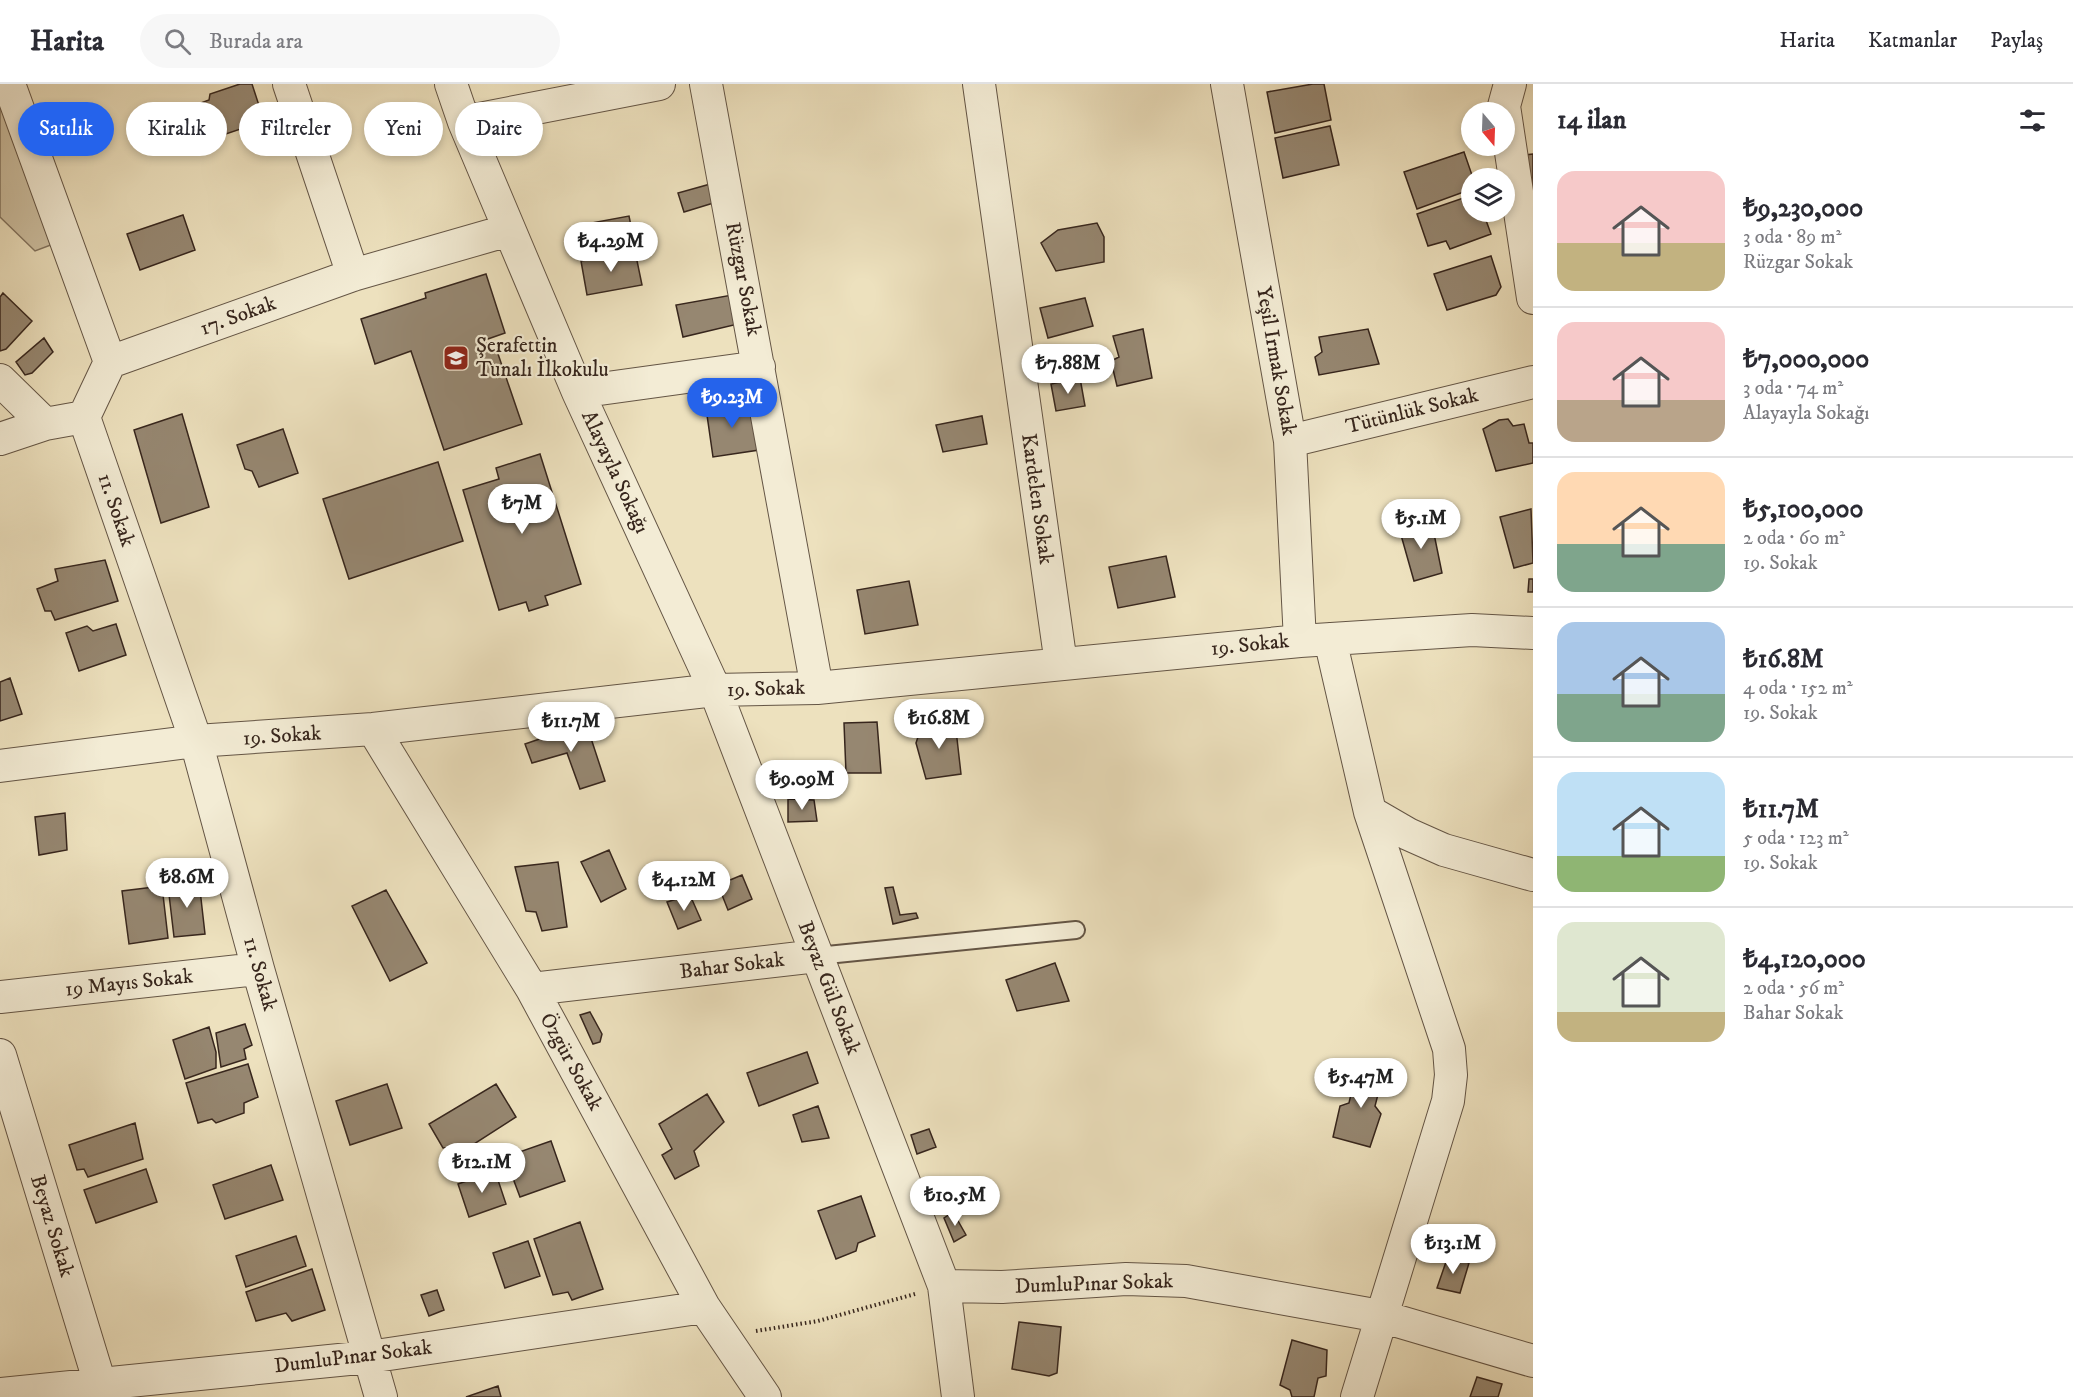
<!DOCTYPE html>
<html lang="tr">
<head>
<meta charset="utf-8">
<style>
  :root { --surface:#fff; --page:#f7f7f7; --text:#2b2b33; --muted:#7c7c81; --line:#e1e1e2; --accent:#2563eb }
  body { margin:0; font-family:"IM FELL DW Pica",serif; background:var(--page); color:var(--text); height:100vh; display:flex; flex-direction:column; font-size:22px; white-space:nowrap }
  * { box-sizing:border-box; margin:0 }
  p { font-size:20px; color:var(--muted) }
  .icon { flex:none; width:33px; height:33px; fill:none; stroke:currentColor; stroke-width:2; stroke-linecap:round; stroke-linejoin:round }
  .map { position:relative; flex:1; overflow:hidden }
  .drawer { display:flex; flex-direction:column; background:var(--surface); width:540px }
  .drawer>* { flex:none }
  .guide { position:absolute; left:18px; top:18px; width:570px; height:54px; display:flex; gap:12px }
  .needle { width:39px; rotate:161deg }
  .tools { position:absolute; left:1461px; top:18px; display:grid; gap:12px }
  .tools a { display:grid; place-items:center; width:54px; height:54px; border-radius:50%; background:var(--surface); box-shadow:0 3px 9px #0003; font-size:30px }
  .price { position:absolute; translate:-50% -51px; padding:0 14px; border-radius:21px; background:#fff; color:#222; font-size:20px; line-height:39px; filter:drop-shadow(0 2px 3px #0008) }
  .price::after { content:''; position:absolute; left:50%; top:36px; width:18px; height:14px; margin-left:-9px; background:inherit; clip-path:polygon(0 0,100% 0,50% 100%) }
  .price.selected { background:var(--accent); color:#fff }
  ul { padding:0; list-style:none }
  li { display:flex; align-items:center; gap:18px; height:150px; padding:0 24px }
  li+li { border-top:2px solid var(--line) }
  li span { display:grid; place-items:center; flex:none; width:168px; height:120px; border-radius:18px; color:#555 }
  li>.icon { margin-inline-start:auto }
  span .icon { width:72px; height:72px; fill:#fffc; stroke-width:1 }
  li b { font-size:26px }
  h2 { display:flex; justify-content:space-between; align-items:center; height:72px; padding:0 24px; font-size:26px }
  .chip { padding:0 21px; border-radius:27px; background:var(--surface); box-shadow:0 3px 9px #0003; font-size:21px; line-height:54px }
  .chip.selected { background:var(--accent); color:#fff }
  header { display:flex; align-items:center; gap:36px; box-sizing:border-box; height:84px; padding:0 30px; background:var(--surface); border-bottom:2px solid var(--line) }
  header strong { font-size:28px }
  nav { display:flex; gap:33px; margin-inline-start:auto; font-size:21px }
  .search { width:420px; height:54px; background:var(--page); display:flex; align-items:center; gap:15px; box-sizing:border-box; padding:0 21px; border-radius:33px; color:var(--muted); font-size:22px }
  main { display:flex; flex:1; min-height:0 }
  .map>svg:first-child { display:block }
</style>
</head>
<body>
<header>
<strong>Harita</strong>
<div class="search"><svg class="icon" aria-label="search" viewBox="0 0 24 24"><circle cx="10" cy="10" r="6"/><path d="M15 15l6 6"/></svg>Burada ara</div>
<nav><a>Harita</a><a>Katmanlar</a><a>Paylaş</a></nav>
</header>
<main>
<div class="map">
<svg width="1533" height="1313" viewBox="0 0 1533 1313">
  <rect width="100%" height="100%" fill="#ede1be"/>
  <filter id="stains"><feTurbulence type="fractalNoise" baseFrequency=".00333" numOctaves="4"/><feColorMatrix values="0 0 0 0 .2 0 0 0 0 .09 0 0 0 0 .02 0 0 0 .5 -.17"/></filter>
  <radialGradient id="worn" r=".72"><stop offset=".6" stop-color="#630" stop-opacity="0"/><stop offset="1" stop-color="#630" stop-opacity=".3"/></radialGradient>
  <!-- green -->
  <path fill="#cec1a3" stroke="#827460" stroke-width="1.5" d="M0,19L56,159L35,167L0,133Z"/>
  <!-- building -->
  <path fill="#968771" stroke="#37261d" stroke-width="1.5" d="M240,0H252L264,37L205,57L193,22L209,16L210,10Z
    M1313,0H1324L1331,36L1275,49L1267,8Z
    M1330,42L1339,81L1283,94L1275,54Z
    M1464,68L1473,94L1472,105L1417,125L1404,88Z
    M1533,70V105H1530L1525,71Z
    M714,99L720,117L684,128L678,109Z
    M1472,111V128H1483L1491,150L1450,165L1446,157L1428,162L1417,130Z
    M183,131L195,166L140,186L127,150Z
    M629,132L635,162L581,172L575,142Z
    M1097,139L1104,153V178L1056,187L1041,159L1058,146Z
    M635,167L642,201L587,211L581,177Z
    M1491,172L1501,203L1496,211L1447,226L1434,190Z
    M486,190L505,249L485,256L490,269L497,267L522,340L444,366L411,267L375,280L361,235L426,214L425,209Z
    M3,209L32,237L6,265L0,267V213Z
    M732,211L738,240L683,253L676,221Z
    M1085,214L1093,242L1048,254L1040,224Z
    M1143,245L1152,294L1117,302L1111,277L1119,273L1113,252Z
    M1368,245L1379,280L1319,291L1315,273L1322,268L1319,253Z
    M44,254L53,268L32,289L25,291L16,278Z
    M1080,294L1085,322L1056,327L1051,300Z
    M751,315L759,366L713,373L706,324Z
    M182,330L209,423L161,439L134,346Z
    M982,332L987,360L943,368L936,341Z
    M1508,335L1513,342L1524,340L1529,359H1533V379L1496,387L1483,345L1499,336Z
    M283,345L298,389L259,403L252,387L245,385L237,361Z
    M540,370L581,500L545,512L548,521L529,527L526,518L499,526L463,406L499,395L496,384Z
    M438,378L463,457L349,495L323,415Z
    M1531,425L1533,479L1514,484L1500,433Z
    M1431,435L1442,489L1414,497L1399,444Z
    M1166,472L1175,513L1118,524L1109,483Z
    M105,476L118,517L55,536L51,527H45L37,505L58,497L55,485Z
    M1529,495H1533V508H1528Z
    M909,497L918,541L865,550L857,506Z
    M116,540L126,571L79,587L66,549L87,542L93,547Z
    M10,594L22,630L0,637V598Z
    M955,637L961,690L926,695L916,659L922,641Z
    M877,638L881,689H846L844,639Z
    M586,639L605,697L580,705L567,669L532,679L525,660Z
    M788,715L814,716L817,737L788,738Z
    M65,729L67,766L39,771L35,733Z
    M609,766L626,805L601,818L581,778Z
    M558,778L567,843L542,847L536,828L526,827L515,783Z
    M742,791L752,815L728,826L718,801Z
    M199,797L205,850L174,853L168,802Z
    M162,802L168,854L129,860L122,807Z
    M893,803L900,831L916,829L918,834L893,840L885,804Z
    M386,806L427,879L390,897L352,822Z
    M690,811L701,836L678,845L667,818Z
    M1055,879L1069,917L1017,927L1006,896Z
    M590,928L602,950L600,958L593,960L580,931Z
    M245,940L252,961L244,965L246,975L221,983L216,949Z
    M209,943L216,968V984L185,995L173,956Z
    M807,968L818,999L759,1022L747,989Z
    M248,980L258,1013L244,1019V1029L216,1039L212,1035L198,1039L186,999Z
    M1358,980L1384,987L1375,1022L1381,1030L1370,1063L1333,1053L1340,1022L1349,1019Z
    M387,1000L402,1044L350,1061L336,1017Z
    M496,1000L516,1033L457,1071L452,1063L443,1064L429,1040Z
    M707,1010L724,1038L694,1067L699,1082L675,1095L662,1071L672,1065L659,1040Z
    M818,1022L829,1054L802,1058L793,1031Z
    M135,1039L143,1075L88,1093L84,1085L77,1086L69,1061Z
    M929,1045L936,1063L917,1070L911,1051Z
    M551,1057L565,1097L520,1113L505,1073Z
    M271,1081L283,1116L225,1135L213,1101Z
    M146,1085L157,1118L96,1139L84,1106Z
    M495,1087L506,1120L469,1133L458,1100Z
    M861,1112L875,1152L858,1159L856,1167L836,1175L818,1127Z
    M953,1128L966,1151L954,1158L944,1134Z
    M580,1138L603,1205L572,1216L568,1208L553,1211L534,1155Z
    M296,1152L306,1182L246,1203L236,1172Z
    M528,1157L540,1192L505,1204L493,1169Z
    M1448,1172L1469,1179L1460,1209L1437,1204Z
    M312,1185L325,1226L292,1237L286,1229L256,1237L246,1208Z
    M437,1206L444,1226L429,1232L421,1211Z
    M1019,1238L1061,1243L1057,1289L1049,1292L1012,1285Z
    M1292,1256L1327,1266L1326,1292L1318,1294L1314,1313H1292L1290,1306L1280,1301Z
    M1477,1293L1502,1300L1498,1313H1470Z
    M498,1302L501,1313H466Z"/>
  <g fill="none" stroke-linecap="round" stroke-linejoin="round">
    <!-- service casing -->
    <g stroke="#645545" stroke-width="20">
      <path id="service" d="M817,872L1076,846"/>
    </g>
    <!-- minor casing -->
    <g stroke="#645545" stroke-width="34">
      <path id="minor" d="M9,0L110,278
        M289,0L353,191
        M451,0L464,38L578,308L715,606L944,1202L958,1313
        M706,0L817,604
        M979,0L1061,580
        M1227,0L1290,357L1300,557
        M1510,0L1504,22L1533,214
        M464,38L659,0
        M0,296L45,340
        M578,308L759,283
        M84,333L196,657L258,885L381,1313
        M0,355L45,340L84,333L110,278L353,191L509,146
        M1290,357L1533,298
        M1330,555L1370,728L1449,965L1451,991L1448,1017L1357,1313
        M373,645L532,905L704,1223L765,1313
        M0,682L196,657L373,645L715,606L817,604L1300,557L1472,546L1533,549
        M1370,728L1408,750L1444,766L1533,791
        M532,905L817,872
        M0,913L258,885
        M0,971L104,1313
        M944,1202L1002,1203L1126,1195L1186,1197L1380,1232L1533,1277
        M0,1310L369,1273L704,1223"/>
    </g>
    <!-- path -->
    <path stroke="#37261d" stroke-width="4" stroke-dasharray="1.5 3" stroke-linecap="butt" d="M756,1247L818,1237L915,1210"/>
    <!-- service -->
    <use href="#service" stroke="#f3ecd5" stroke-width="16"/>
    <!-- minor -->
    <use href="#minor" stroke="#f3ecd5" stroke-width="32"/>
  </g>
  <!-- icons -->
  <defs>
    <g id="school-square" transform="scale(1.35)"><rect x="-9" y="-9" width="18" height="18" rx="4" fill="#8f2418" stroke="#f3ecd5"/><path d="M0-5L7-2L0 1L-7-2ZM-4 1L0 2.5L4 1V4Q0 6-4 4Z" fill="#fff"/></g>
  </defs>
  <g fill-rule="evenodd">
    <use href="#school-square" x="456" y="274"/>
  </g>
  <g text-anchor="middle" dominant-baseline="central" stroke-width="4.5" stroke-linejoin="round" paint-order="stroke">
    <!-- street labels -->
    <g font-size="21" fill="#37261d" stroke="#f3ecd5">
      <text transform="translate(743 195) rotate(79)">Rüzgar Sokak</text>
      <text transform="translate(238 232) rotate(-20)">17. Sokak</text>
      <text transform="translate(1276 277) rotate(80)">Yeşil Irmak Sokak</text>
      <text transform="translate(1412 327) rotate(-14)">Tütünlük Sokak</text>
      <text transform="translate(615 388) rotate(65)">Alayayla Sokağı</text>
      <text transform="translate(1037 415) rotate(82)">Kardelen Sokak</text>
      <text transform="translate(116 426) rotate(71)">11. Sokak</text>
      <text transform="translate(1250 561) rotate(-6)">19. Sokak</text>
      <text transform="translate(766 605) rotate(-2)">19. Sokak</text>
      <text transform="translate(282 652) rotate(-4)">19. Sokak</text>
      <text transform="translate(732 882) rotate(-7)">Bahar Sokak</text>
      <text transform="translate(260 890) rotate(74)">11. Sokak</text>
      <text transform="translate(129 899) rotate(-6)">19 Mayıs Sokak</text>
      <text transform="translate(829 904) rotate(69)">Beyaz Gül Sokak</text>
      <text transform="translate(571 978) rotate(61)">Özgür Sokak</text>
      <text transform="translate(52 1142) rotate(73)">Beyaz Sokak</text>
      <text transform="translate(1094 1200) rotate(-2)">DumluPınar Sokak</text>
      <text transform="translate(353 1273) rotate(-7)">DumluPınar Sokak</text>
    </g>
    <!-- poi labels -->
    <g font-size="21" fill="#37261d" stroke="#f3ecd5" text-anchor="start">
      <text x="476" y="262">Şerafettin<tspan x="476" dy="24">Tunalı İlkokulu</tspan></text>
    </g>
  </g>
  <rect width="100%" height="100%" filter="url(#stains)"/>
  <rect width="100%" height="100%" fill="url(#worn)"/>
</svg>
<div class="tools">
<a><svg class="needle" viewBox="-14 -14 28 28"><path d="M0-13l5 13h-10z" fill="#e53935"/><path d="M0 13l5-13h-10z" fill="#7c7c81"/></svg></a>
<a><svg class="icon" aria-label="layers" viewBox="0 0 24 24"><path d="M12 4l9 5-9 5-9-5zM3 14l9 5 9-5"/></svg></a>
</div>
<b class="price" style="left:611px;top:189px">₺4.29M</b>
<b class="price" style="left:1068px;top:311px">₺7.88M</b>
<b class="price selected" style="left:732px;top:345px">₺9.23M</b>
<b class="price" style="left:522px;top:451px">₺7M</b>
<b class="price" style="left:1421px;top:466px">₺5.1M</b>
<b class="price" style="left:939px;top:666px">₺16.8M</b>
<b class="price" style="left:571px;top:669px">₺11.7M</b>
<b class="price" style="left:802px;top:727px">₺9.09M</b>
<b class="price" style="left:187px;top:825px">₺8.6M</b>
<b class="price" style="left:684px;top:828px">₺4.12M</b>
<b class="price" style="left:1361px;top:1025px">₺5.47M</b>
<b class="price" style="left:482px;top:1110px">₺12.1M</b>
<b class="price" style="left:955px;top:1143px">₺10.5M</b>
<b class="price" style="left:1453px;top:1191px">₺13.1M</b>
<div class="guide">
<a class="chip selected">Satılık</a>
<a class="chip">Kiralık</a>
<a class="chip">Filtreler</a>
<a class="chip">Yeni</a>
<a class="chip">Daire</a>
</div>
</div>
<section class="drawer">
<h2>14 ilan<svg class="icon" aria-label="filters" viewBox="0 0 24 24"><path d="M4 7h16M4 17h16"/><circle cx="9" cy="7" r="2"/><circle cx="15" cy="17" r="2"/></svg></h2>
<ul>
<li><span style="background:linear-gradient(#f6c9c9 60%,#c2b280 0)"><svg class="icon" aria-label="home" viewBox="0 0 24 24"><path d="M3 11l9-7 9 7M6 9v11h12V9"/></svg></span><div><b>₺9,230,000</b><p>3 oda · 89 m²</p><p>Rüzgar Sokak</p></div></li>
<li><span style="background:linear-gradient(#f6c9c9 65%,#b9a48a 0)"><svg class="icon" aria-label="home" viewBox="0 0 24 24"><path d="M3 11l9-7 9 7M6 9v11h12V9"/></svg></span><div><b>₺7,000,000</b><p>3 oda · 74 m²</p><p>Alayayla Sokağı</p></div></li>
<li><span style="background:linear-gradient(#ffd9b3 60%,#7fa58c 0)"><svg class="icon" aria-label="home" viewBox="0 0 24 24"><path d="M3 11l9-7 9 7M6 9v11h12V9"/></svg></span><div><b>₺5,100,000</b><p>2 oda · 60 m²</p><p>19. Sokak</p></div></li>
<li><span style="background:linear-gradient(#a9c7e8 60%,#7fa58c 0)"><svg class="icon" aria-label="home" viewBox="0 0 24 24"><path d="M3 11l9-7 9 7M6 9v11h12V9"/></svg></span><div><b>₺16.8M</b><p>4 oda · 152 m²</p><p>19. Sokak</p></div></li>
<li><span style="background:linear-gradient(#bfe0f5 70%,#8fb573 0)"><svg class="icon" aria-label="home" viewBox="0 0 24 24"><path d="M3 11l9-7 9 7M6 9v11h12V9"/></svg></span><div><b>₺11.7M</b><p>5 oda · 123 m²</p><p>19. Sokak</p></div></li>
<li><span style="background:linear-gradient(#dfe7d0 75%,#c2b280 0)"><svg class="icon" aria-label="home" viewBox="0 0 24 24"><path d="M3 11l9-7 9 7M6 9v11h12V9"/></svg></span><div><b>₺4,120,000</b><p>2 oda · 56 m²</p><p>Bahar Sokak</p></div></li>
</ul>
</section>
</main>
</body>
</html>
